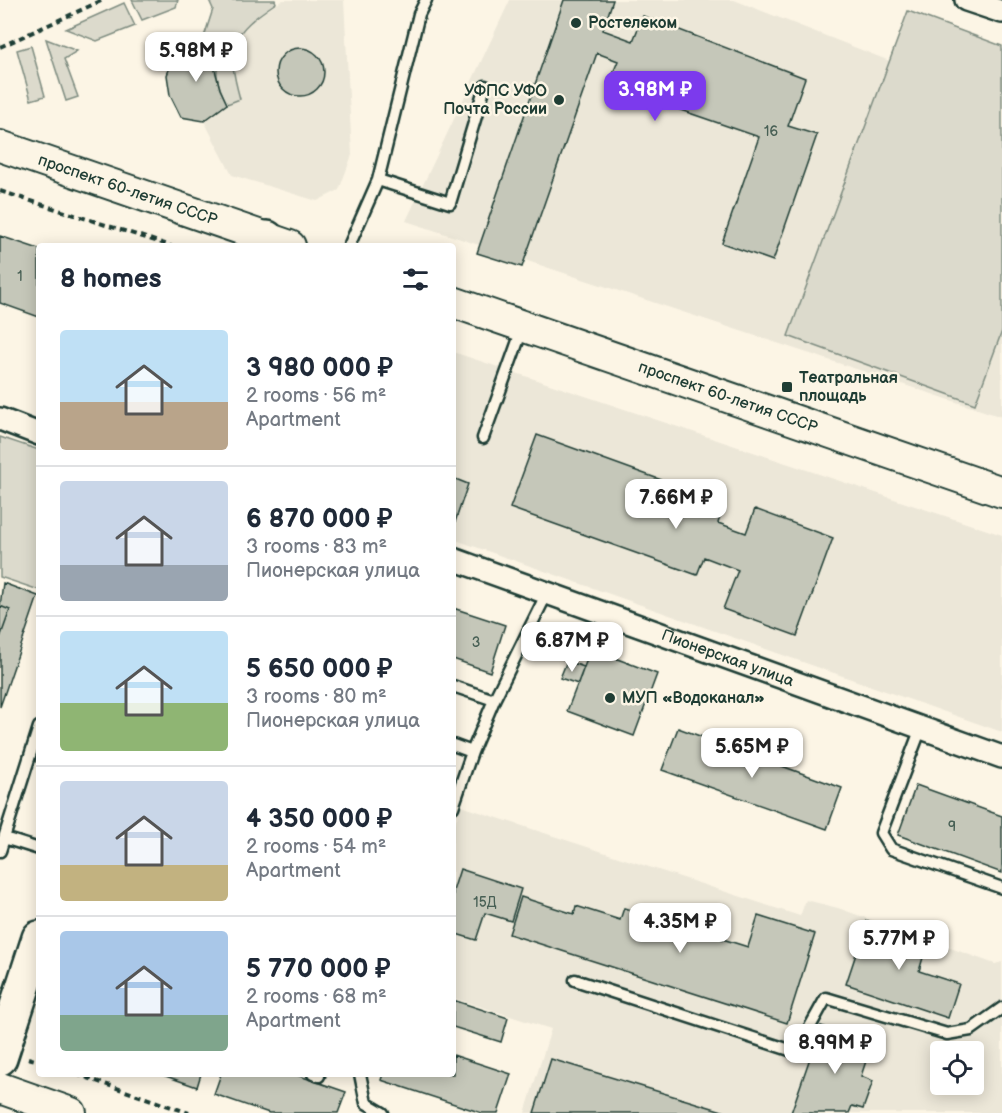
<!DOCTYPE html>
<html lang="en">
<head>
<meta charset="utf-8">
<style>
  :root { --surface:#fff; --page:#f2f2f3; --text:#1f2937; --muted:#747a83; --line:#e0e1e3; --accent:#7c3aed }
  body { margin:0; font-family:"Balsamiq Sans",sans-serif; background:var(--page); color:var(--text); height:100vh; display:flex; flex-direction:column; font-size:22px; white-space:nowrap }
  * { box-sizing:border-box; margin:0 }
  p { font-size:20px; color:var(--muted) }
  .icon { flex:none; width:33px; height:33px; fill:none; stroke:currentColor; stroke-width:2; stroke-linecap:round; stroke-linejoin:round }
  .map { position:relative; flex:1; overflow:hidden }
  .details { position:absolute; left:36px; top:243px; width:420px; height:834px; display:flex; flex-direction:column; background:var(--surface); border-radius:6px; box-shadow:0 3px 15px #0003 }
  .details>* { flex:none }
  .buttons { position:absolute; left:930px; top:1041px; display:grid; gap:12px }
  .buttons a { display:grid; place-items:center; width:54px; height:54px; border-radius:6px; background:var(--surface); box-shadow:0 3px 15px #0003; font-size:30px }
  .price { position:absolute; translate:-50% -51px; padding:0 14px; border-radius:12px; background:#fff; color:#222; font-size:20px; line-height:39px; filter:drop-shadow(0 2px 3px #0008) }
  .price::after { content:''; position:absolute; left:50%; top:36px; width:18px; height:14px; margin-left:-9px; background:inherit; clip-path:polygon(0 0,100% 0,50% 100%) }
  .price.on { background:var(--accent); color:#fff }
  ul { padding:0; list-style:none }
  li { display:flex; align-items:center; gap:18px; height:150px; padding:0 24px }
  li+li { border-top:2px solid var(--line) }
  li span { display:grid; place-items:center; flex:none; width:168px; height:120px; border-radius:6px; color:#555 }
  li>.icon { margin-inline-start:auto }
  span .icon { width:72px; height:72px; fill:#fffc; stroke-width:1 }
  li b { font-size:26px }
  h2 { display:flex; justify-content:space-between; align-items:center; height:72px; padding:0 24px; font-size:26px }
  .map>svg:first-child { display:block }
</style>
</head>
<body>
<div class="map">
<svg width="1002" height="1113" viewBox="0 0 1002 1113">
  <rect width="100%" height="100%" fill="#fcf5e5"/>
  <filter id="ink" filterUnits="userSpaceOnUse"><feTurbulence type="fractalNoise" baseFrequency=".0167" numOctaves="2"/><feDisplacementMap in="SourceGraphic" scale="12" xChannelSelector="R" yChannelSelector="G"/><feConvolveMatrix kernelMatrix="1 2 1 2 8 2 1 2 1" color-interpolation-filters="sRGB"/></filter>
  <g filter="url(#ink)">
    <!-- built -->
    <path fill="#ece7d8" fill-rule="evenodd" d="M283,0H344L352,155L339,190L317,201L232,175L204,121L227,104L240,99L233,74L234,46L243,26Z
      M510,0H734L1002,105V417L406,221Z
      M453,352L1002,535V732L453,539Z
      M461,806L800,916L806,900L838,908L995,964L1002,962V1113H525L551,1029L453,998V828ZM940,1052H974V1084H940Z"/>
    <!-- green -->
    <path fill="#dcdacc" stroke="#7e8c80" stroke-width="1.5" d="M132,0H178L176,7L142,20Z
      M209,0H275L276,3C231,33 225,45 240,99L227,104C216,82 214,73 221,50L202,43L213,9Z
      M124,3L135,26L97,41L66,29Z
      M908,11L1002,46V331L975,404L788,336Z
      M46,39L77,51L64,59L78,97L66,101Z
      M31,46L45,96L31,100L17,50Z
      M0,437L39,450V590L0,577Z"/>
    <!-- building -->
    <path fill="#c5c7b9" stroke="#1f3d34" stroke-width="1.5" d="M564,0H613L603,30L633,41L643,16L805,78L788,126L817,135L773,261L722,243L759,137L608,85L618,61L597,53L522,267L477,253Z
      M192,40L221,50L215,70L220,89L227,104L204,121L181,117L170,95L167,75L175,53L186,56Z
      M276 72a24 24 0 1 1 48 0a24 24 0 1 1-48 0Z
      M0,236L39,249V317L0,303Z
      M537,435L725,503L718,523L746,533L755,509L833,538L797,636L723,609L738,570L704,557L697,575L510,508Z
      M453,478L468,484L453,528Z
      M3,583L38,596L0,707V638L10,610L0,606Z
      M0,606L10,610L0,638Z
      M453,608L505,625L490,672L453,659Z
      M591,649L657,674L634,736L567,711Z
      M567,661L584,667L578,684L560,678Z
      M678,728L842,788L827,829L662,770Z
      M916,785L1002,816V873L898,835Z
      M460,869L521,889L511,921L485,913L476,940L453,933V891Z
      M521,897L574,914L576,906L620,920L624,908L748,947L758,916L815,934L787,1023L509,934Z
      M867,921L928,941L919,971L959,984L948,1018L846,984Z
      M453,1000L508,1018L501,1042L453,1027Z
      M821,1026L872,1043L861,1076L873,1081L863,1109L852,1106L849,1113H791Z
      M453,1055L511,1074L498,1113H482L381,1080L383,1074H453Z
      M551,1059L729,1113H534Z
      M160,1074H201L197,1087Z
      M221,1074H294L346,1092L338,1113H269L214,1094Z"/>
    <g fill="none" stroke-linecap="round" stroke-linejoin="round">
      <!-- service casing -->
      <g stroke="#1f3d34" stroke-width="15">
        <path id="service" d="M378,180L450,203L485,86
          M349,246L378,180L419,14L426,0
          M483,438L523,327
          M453,686L494,700L547,593
          M921,728L881,833L891,849L1002,888
          M453,745L472,752
          M453,807L472,752L494,700
          M4,838L39,727
          M0,851L4,838L39,849
          M575,980L796,1052L826,998L947,1034L971,1030L1002,1008
          M313,1074L319,1076
          M360,1074L366,1103L383,1113"/>
      </g>
      <!-- minor casing -->
      <g stroke="#1f3d34" stroke-width="26">
        <g id="minor">
          <path d="M966,0L1002,12"/>
          <path d="M0,419L39,434"/>
          <path id="s1" d="M453,559L1002,757"/>
        </g>
      </g>
      <!-- secondary casing -->
      <g stroke="#1f3d34" stroke-width="34">
        <g id="secondary">
          <path id="s2" d="M0,146L290,246"/>
          <path id="s3" d="M453,302L1002,492"/>
          <path d="M0,1088L71,1113"/>
        </g>
      </g>
      <!-- primary casing -->
      <g stroke="#1f3d34" stroke-width="38">
        <path id="primary" d="M265,246L267,238
          M0,1058L39,938"/>
      </g>
      <!-- path -->
      <path stroke="#1f3d34" stroke-width="4" stroke-dasharray="6 4.5" stroke-linecap="butt" d="M0,47L103,0
        M0,191L171,246
        M28,1058L39,1061
        M76,1074L189,1113"/>
      <!-- service -->
      <use href="#service" stroke="#fcf5e5" stroke-width="10"/>
      <!-- minor -->
      <use href="#minor" stroke="#fcf5e5" stroke-width="21"/>
      <!-- secondary -->
      <use href="#secondary" stroke="#fcf5e5" stroke-width="30"/>
      <!-- primary -->
      <use href="#primary" stroke="#fcf5e5" stroke-width="33"/>
    </g>
  </g>
  <!-- markers -->
  <g fill="#1f3d34" stroke="#fcf5e5" stroke-width="2">
    <circle cx="576" cy="23" r="6"/>
    <circle cx="559" cy="100" r="6"/>
    <rect x="781" y="381" width="12" height="12" rx="3"/>
    <circle cx="610" cy="698" r="6"/>
  </g>
  <g text-anchor="middle" dominant-baseline="central" stroke-width="5" stroke-linejoin="round" paint-order="stroke">
    <!-- number labels -->
    <g font-size="14" fill="#486055">
      <text x="771" y="131">16</text>
      <text x="20" y="276">1</text>
      <text x="476" y="642">3</text>
      <text x="952" y="826">9</text>
      <text x="485" y="902">15Д</text>
    </g>
    <!-- poi labels -->
    <g font-size="16" font-weight="bold" fill="#1f3d34" stroke="#fcf5e5" text-anchor="start">
      <text x="588" y="23">Ростелеком</text>
      <text x="547" y="91" text-anchor="end">УФПС УФО<tspan x="547" dy="18">Почта России</tspan></text>
      <text x="799" y="378">Театральная<tspan x="799" dy="18">площадь</tspan></text>
      <text x="622" y="698">МУП «Водоканал»</text>
    </g>
    <!-- street labels -->
    <g font-size="16" fill="#1f3d34" stroke="#fcf5e5">
      <text stroke="none"><textPath href="#s2" startOffset="135">проспект 60-летия СССР</textPath></text>
      <text stroke="none"><textPath href="#s3" startOffset="291">проспект 60-летия СССР</textPath></text>
      <text stroke="none"><textPath href="#s1" startOffset="292">Пионерская улица</textPath></text>
    </g>
  </g>
</svg>
<div class="buttons">
<a><svg class="icon" aria-label="locate" viewBox="0 0 24 24"><circle cx="12" cy="12" r="6"/><path d="M12 2v4M12 18v4M2 12h4M18 12h4"/></svg></a>
</div>
<b class="price" style="left:196px;top:83px">5.98M ₽</b>
<b class="price on" style="left:655px;top:122px">3.98M ₽</b>
<b class="price" style="left:676px;top:530px">7.66M ₽</b>
<b class="price" style="left:572px;top:673px">6.87M ₽</b>
<b class="price" style="left:752px;top:779px">5.65M ₽</b>
<b class="price" style="left:680px;top:954px">4.35M ₽</b>
<b class="price" style="left:899px;top:971px">5.77M ₽</b>
<b class="price" style="left:835px;top:1075px">8.99M ₽</b>
<section class="details">
<h2>8 homes<svg class="icon" aria-label="filters" viewBox="0 0 24 24"><path d="M4 7h16M4 17h16"/><circle cx="9" cy="7" r="2"/><circle cx="15" cy="17" r="2"/></svg></h2>
<ul>
<li><span style="background:linear-gradient(#bfe0f5 60%,#b9a48a 0)"><svg class="icon" aria-label="home" viewBox="0 0 24 24"><path d="M3 11l9-7 9 7M6 9v11h12V9"/></svg></span><div><b>3 980 000 ₽</b><p>2 rooms · 56 m²</p><p>Apartment</p></div></li>
<li><span style="background:linear-gradient(#c9d6e8 70%,#9aa5b1 0)"><svg class="icon" aria-label="home" viewBox="0 0 24 24"><path d="M3 11l9-7 9 7M6 9v11h12V9"/></svg></span><div><b>6 870 000 ₽</b><p>3 rooms · 83 m²</p><p>Пионерская улица</p></div></li>
<li><span style="background:linear-gradient(#bfe0f5 60%,#8fb573 0)"><svg class="icon" aria-label="home" viewBox="0 0 24 24"><path d="M3 11l9-7 9 7M6 9v11h12V9"/></svg></span><div><b>5 650 000 ₽</b><p>3 rooms · 80 m²</p><p>Пионерская улица</p></div></li>
<li><span style="background:linear-gradient(#c9d6e8 70%,#c2b280 0)"><svg class="icon" aria-label="home" viewBox="0 0 24 24"><path d="M3 11l9-7 9 7M6 9v11h12V9"/></svg></span><div><b>4 350 000 ₽</b><p>2 rooms · 54 m²</p><p>Apartment</p></div></li>
<li><span style="background:linear-gradient(#a9c7e8 70%,#7fa58c 0)"><svg class="icon" aria-label="home" viewBox="0 0 24 24"><path d="M3 11l9-7 9 7M6 9v11h12V9"/></svg></span><div><b>5 770 000 ₽</b><p>2 rooms · 68 m²</p><p>Apartment</p></div></li>
</ul>
</section>
</div>
</body>
</html>
